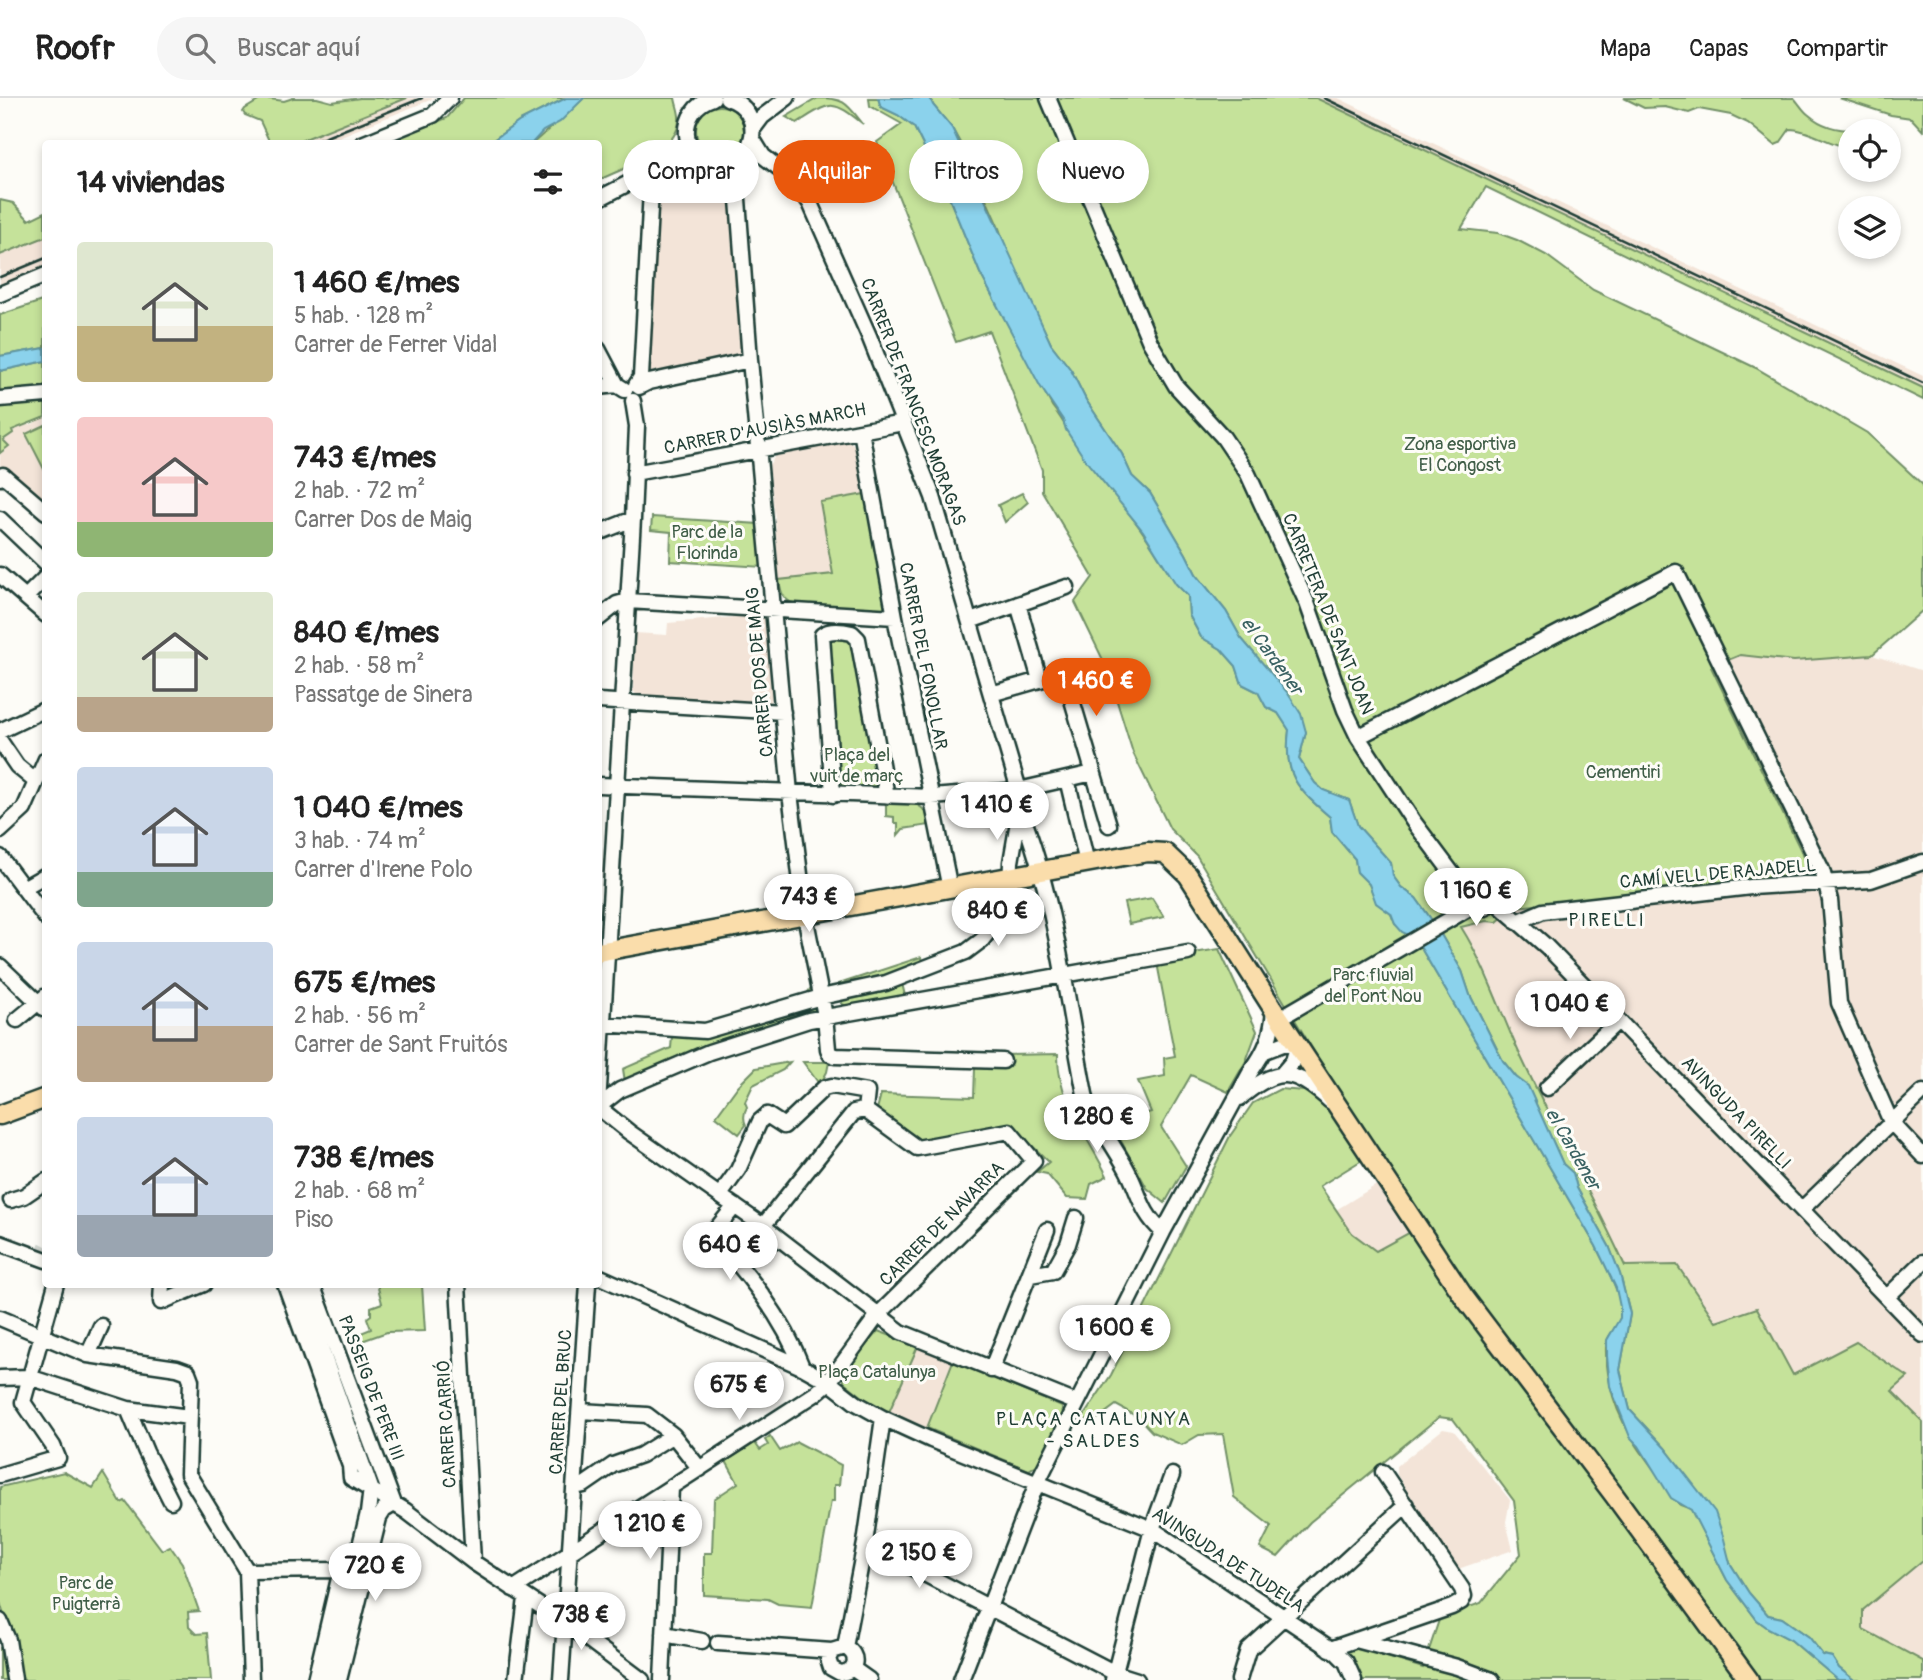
<!DOCTYPE html>
<html lang="es">
<head>
<meta charset="utf-8">
<style>
  :root { --surface:#fff; --page:#f6f6f6; --text:#222; --muted:#767676; --line:#e0e0e0; --accent:#ea580c }
  body { margin:0; font-family:Pangolin,sans-serif; background:var(--page); color:var(--text); height:100vh; display:flex; flex-direction:column; font-size:26px; white-space:nowrap }
  * { box-sizing:border-box; margin:0 }
  p { font-size:23px; color:var(--muted) }
  .icon { flex:none; width:38px; height:38px; fill:none; stroke:currentColor; stroke-width:2; stroke-linecap:round; stroke-linejoin:round }
  .map { position:relative; flex:1; overflow:hidden }
  .details { position:absolute; left:42px; top:42px; width:560px; height:1148px; display:flex; flex-direction:column; background:var(--surface); border-radius:7px; box-shadow:0 4px 10px #0003 }
  .details>* { flex:none }
  .hud { position:absolute; left:623px; top:42px; width:665px; height:63px; display:flex; gap:14px }
  .buttons { position:absolute; left:1838px; top:21px; display:grid; gap:14px }
  .buttons a { display:grid; place-items:center; width:63px; height:63px; border-radius:50%; background:var(--surface); box-shadow:0 4px 10px #0003; font-size:35px }
  .price { position:absolute; translate:-50% -60px; padding:0 16px; border-radius:24px; background:#fff; color:#222; font-size:23px; line-height:46px; filter:drop-shadow(0 2px 4px #0008) }
  .price::after { content:''; position:absolute; left:50%; top:42px; width:21px; height:16px; margin-left:-10px; background:inherit; clip-path:polygon(0 0,100% 0,50% 100%) }
  .price.on { background:var(--accent); color:#fff }
  ul { padding:0; list-style:none }
  li { display:flex; align-items:center; gap:21px; height:175px; padding:0 35px }
  li span { display:grid; place-items:center; flex:none; width:196px; height:140px; border-radius:7px; color:#555 }
  li>.icon { margin-inline-start:auto }
  span .icon { width:84px; height:84px; fill:#fffc; stroke-width:1 }
  li b { font-size:30px }
  h2 { display:flex; justify-content:space-between; align-items:center; height:84px; padding:0 35px; font-size:30px }
  .pill { padding:0 24px; border-radius:32px; background:var(--surface); box-shadow:0 4px 10px #0003; font-size:24px; line-height:63px }
  .pill.on { background:var(--accent); color:#fff }
  header { display:flex; align-items:center; gap:42px; box-sizing:border-box; height:98px; padding:0 35px; background:var(--surface); border-bottom:2px solid var(--line) }
  header strong { font-size:33px }
  nav { display:flex; gap:38px; margin-inline-start:auto; font-size:24px }
  .search { width:490px; height:63px; background:var(--page); display:flex; align-items:center; gap:18px; box-sizing:border-box; padding:0 24px; border-radius:38px; color:var(--muted); font-size:26px }
  .map>svg:first-child { display:block }
</style>
</head>
<body>
<header>
<strong>Roofr</strong>
<div class="search"><svg class="icon" aria-label="search" viewBox="0 0 24 24"><circle cx="10" cy="10" r="6"/><path d="M15 15l6 6"/></svg>Buscar aquí</div>
<nav><a>Mapa</a><a>Capas</a><a>Compartir</a></nav>
</header>
<div class="map">
<svg width="1923" height="1582" viewBox="0 0 1923 1582">
  <rect width="100%" height="100%" fill="#fdfcf7"/>
  <filter id="ink" filterUnits="userSpaceOnUse"><feTurbulence type="fractalNoise" baseFrequency=".0143" numOctaves="2"/><feDisplacementMap in="SourceGraphic" scale="14" xChannelSelector="R" yChannelSelector="G"/><feConvolveMatrix kernelMatrix="1 2 1 2 8 2 1 2 1" color-interpolation-filters="sRGB"/></filter>
  <g filter="url(#ink)">
    <!-- built -->
    <path fill="#f3e4d8" d="M407,0H435L324,45L295,46Z
      M1316,0H1338L1923,278V290Z
      M684,66L730,70L747,256L646,278L658,78Z
      M45,139V169L0,187V157Z
      M42,319H45V409L0,374V355L8,348L3,341L18,329L33,326Z
      M849,343L855,348L865,396L820,404L833,476L779,482L775,420L769,367L775,358Z
      M760,517L768,523L775,598L768,605L636,596L633,593L635,535L667,537L668,525Z
      M1740,557L1794,563L1872,557L1923,573V1324L1892,1293L1907,1279L1793,1277L1757,1210L1715,1224L1677,1167L1625,1169L1523,962L1500,913L1489,880L1461,828L1487,823L1497,824L1514,809L1637,798L1723,785L1797,781L1803,778L1808,773L1711,569Z
      M1378,1086L1410,1135L1376,1153L1352,1135L1336,1112Z
      M918,1248L953,1263L927,1330L889,1314Z
      M1443,1331L1454,1333L1510,1402L1506,1424L1513,1452L1458,1471L1397,1377V1368Z
      M1923,1462V1563L1863,1532V1512Z"/>
    <!-- green -->
    <path fill="#c5e29a" stroke="#729067" stroke-width="2" fill-rule="evenodd" d="M263,0L284,3L293,0H317L332,4L360,0H407L295,45H270L260,23L245,17L243,14L245,11Z
      M464,0H566L520,23L489,45L382,46L447,20Z
      M584,0H675C676,7 680,15 679,22C678,54 624,69 599,82L598,46H532Z
      M818,0C845,0 847,6 863,26C831,0 831,4 797,25L786,19Z
      M869,0H878L881,9L898,17L914,29L950,102L980,175L1052,308C1066,325 1074,346 1087,363C1105,388 1127,410 1144,436C1159,457 1170,480 1188,498L1189,517L1201,539L1221,551L1236,568L1242,586L1258,594L1266,609L1278,615L1289,632C1283,678 1298,691 1330,719L1332,734L1355,761L1357,774L1369,786L1377,805L1391,816L1395,826L1415,840L1596,1148C1604,1167 1625,1199 1620,1220C1618,1229 1609,1235 1607,1243C1604,1251 1608,1277 1610,1286C1619,1333 1654,1370 1680,1407L1691,1411L1727,1482L1757,1522L1768,1530L1791,1542L1838,1582H1360L1347,1554L1348,1551L1352,1549L1361,1551L1423,1570L1440,1519L1481,1505L1521,1456L1514,1403L1453,1321L1439,1319L1310,1424L1278,1459L1260,1450L1271,1428L1234,1399L1223,1336L1199,1337L1182,1347L1152,1334L1138,1319L1116,1307L1097,1321L1081,1322L1111,1277L1230,1038L1253,1005L1280,991L1304,993L1328,977L1197,758L1170,731L1133,655L1106,568L1075,504L1093,479L1042,393V372L989,233L956,244L877,44L902,26L870,8ZM1362,1062L1409,1135L1376,1153L1352,1135L1320,1088Z
      M931,0H1316L1923,290V302L1486,89L1461,131L1498,135L1517,142L1546,157L1593,192L1756,270L1867,335L1923,387V512L1872,557L1794,563L1740,557L1711,569L1809,769L1804,778L1797,781L1723,785L1637,798L1514,809L1497,824L1486,823L1461,829C1487,870 1501,917 1522,961C1555,1031 1593,1098 1625,1168L1677,1167L1716,1224L1757,1210L1793,1277L1856,1244L1908,1279L1892,1293L1923,1324V1462L1863,1512V1531L1923,1563V1582H1854L1839,1570L1832,1559L1823,1557L1809,1539L1782,1520L1768,1517L1749,1495L1730,1465L1714,1414L1665,1350L1630,1312L1620,1272L1630,1216L1620,1176L1609,1148L1577,1090L1573,1075L1563,1066L1528,989L1516,979L1503,963L1470,897L1462,873L1436,828L1416,800L1401,789L1393,778L1391,765L1358,728L1349,702L1323,692L1315,685L1299,661L1306,634L1287,594L1241,540L1226,513L1196,476L1186,456L1150,395L1132,378L1122,356L1086,302L1071,272L1051,246L1008,156L999,130L967,58L952,30L933,7Z
      M1624,0H1794C1799,5 1803,13 1809,17C1827,33 1851,34 1873,31L1875,33H1850V50C1830,47 1808,31 1790,31L1780,45L1775,47L1748,25L1731,17L1699,11L1689,15L1665,9L1644,10Z
      M1839,0H1923V33L1911,20L1891,17Z
      M696 32a24 24 0 1 1 48 0a24 24 0 1 1-48 0Z
      M0,102L13,105L29,122L45,114V139L0,157Z
      M45,202V250L0,258V217Z
      M45,263V292L0,297V273Z
      M45,303V319L12,332L13,335L3,342L9,348L0,355V308Z
      M45,327V373L26,336Z
      M1022,395L1028,404L1005,424L998,407Z
      M865,396L887,509L883,511L794,506C782,501 781,494 779,482L833,476L820,404Z
      M652,419L759,426L763,469L670,463L671,434L651,432Z
      M834,536L852,539L882,691L838,687L826,543Z
      M886,705C909,706 925,700 930,727L903,731L898,737V725H894V719L886,718Z
      M1152,800L1164,819L1129,826L1124,805Z
      M1219,851L1257,933L1246,963L1228,994L1191,977L1161,1029L1186,1068L1165,1105L1147,1090L1111,1025L1151,1014L1138,983L1165,978L1164,960L1175,958L1158,870L1162,860Z
      M921,859L922,866L902,885L905,898L850,909L842,906L839,886Z
      M812,888L815,915L625,984L623,971L671,950L673,927L706,929L806,897Z
      M1058,956C1057,1003 1088,1038 1107,1078L1091,1086L1087,1101L1067,1100L1047,1076L1037,1074L1049,1064L1014,1030L919,1046L876,1015L881,996L974,999L975,970L1000,969L1001,957Z
      M790,964L783,972L753,987L745,1004L747,1009C744,1014 743,1022 746,1027L739,1036L716,1018L738,988L756,970Z
      M803,964H829L827,974L820,987Z
      M377,1186L422,1187L425,1233L387,1234L359,1244L356,1237L371,1231L367,1220L371,1217V1209L382,1205Z
      M878,1233L918,1248L889,1314L868,1303L844,1284L843,1273Z
      M953,1263L1062,1309L1063,1317L1038,1366L1029,1372L927,1330Z
      M770,1338L780,1353L797,1344L841,1367L839,1387H834V1403H831L812,1509L778,1506L768,1501L704,1497V1455H712L714,1401L738,1385L726,1363L755,1345L760,1352L768,1347L765,1342Z
      M64,1374L93,1390L103,1375L121,1405L125,1403L162,1452L170,1448L182,1465L199,1513L188,1514L189,1529L196,1536L207,1535L211,1582H0V1550L12,1545L0,1504V1389Z"/>
    <!-- water -->
    <path fill="#8bd2ec" stroke="#6096a2" stroke-width="2" d="M566,0H584L560,24L543,33L532,45H489L520,23Z
      M878,0H930L933,7L952,30L1051,246L1071,272L1086,302L1122,356L1132,378L1150,395L1186,456L1196,476L1226,513L1241,540L1287,594L1301,616L1306,634L1299,661L1315,685L1323,692L1349,702L1358,728L1391,765L1393,778L1401,789L1416,800L1436,828L1462,873L1470,897L1503,963L1516,979L1528,988L1563,1066L1573,1075L1577,1090L1609,1148L1620,1176L1630,1216L1620,1272L1630,1312L1665,1350L1715,1414L1724,1441L1730,1465L1749,1495L1768,1517L1782,1520L1809,1539L1823,1557L1832,1559L1839,1570L1854,1582H1838L1791,1542L1768,1530L1757,1522L1727,1482L1691,1412L1671,1400L1639,1348L1630,1339L1610,1288L1607,1258V1242L1620,1220V1209L1616,1190L1596,1148L1415,840L1402,834L1395,826L1391,816L1376,805L1369,786L1357,774L1355,761L1332,734L1330,719C1298,691 1283,678 1289,632L1278,615L1266,609L1258,594L1242,586L1236,568L1221,551L1201,539L1189,517L1188,498L1176,486L1143,433L1086,363L1066,332L1063,322L1040,288L980,175L950,102L914,29L898,17L881,9Z
      M45,250V263L0,273V258Z"/>
    <g fill="none" stroke-linecap="round" stroke-linejoin="round">
      <!-- minor-tunnel -->
      <path stroke="#d1d6d0" stroke-width="14" stroke-dasharray="14 7" stroke-linecap="butt" d="M42,1156L46,1148"/>
      <!-- minor casing -->
      <g stroke="#1f3d34" stroke-width="19">
        <path id="minor" d="M713,0C677,11 678,62 717,65C757,68 767,12 727,0
          M1048,0L1150,244L1176,288L1223,339L1248,376L1307,505L1345,612L1358,639L1413,723L1455,779L1471,809
          M753,31L762,19L787,0
          M362,46L433,17L450,0
          M735,61L750,262L790,695L805,817L825,918L828,951L830,956L835,958L1003,963
          M598,101L660,69L701,60
          M0,196L46,177
          M598,251L617,287L625,292
          M636,287L641,279L651,92L648,76
          M598,289L617,287
          M639,289L649,284L750,262
          M0,301L46,297
          M861,333L895,519L950,791
          M634,375L903,325
          M0,380L3,377L46,414
          M0,421L46,465
          M598,435L633,421
          M0,477L46,517
          M26,499L46,479
          M1018,506L1040,582
          M598,521L617,506L628,503L895,519
          M970,523L1067,489
          M991,596L1064,575L1109,727
          M598,603L783,614
          M0,633L46,611
          M1358,639L1676,474L1822,772L1830,802L1839,905L1891,1024L1923,1058
          M0,643L17,668L35,683
          M1067,681L1087,765
          M598,687L932,699L1019,692L1093,675
          M833,697L822,537C830,531 843,533 852,535L858,541L887,698
          M1021,714C1056,803 1067,907 1086,1001C1097,1025 1112,1045 1125,1068C1140,1094 1139,1113 1163,1134
          M0,733L24,711L46,661
          M0,759L46,820
          M23,790L46,777
          M1466,799L1473,789L1485,790L1491,800L1485,810
          M1491,800L1546,848L1923,1237
          M1517,824L1543,813L1751,789L1871,782L1923,764
          M0,868L46,912
          M1280,920L1471,809
          M17,922L46,898
          M602,926L705,933L821,899L886,885L966,854L982,842L997,823L1010,792L1011,764L1020,712L1019,692L933,399L869,238L810,105L793,81L763,58L752,40
          M1265,953L1283,946H1298L1293,963L1282,976
          M1547,990L1618,923
          M1240,1000C1277,968 1294,970 1330,1003
          M598,1007L633,421L637,328L633,303
          M598,1009L620,992L709,954L809,922L1188,855
          M598,1009L629,1034L763,1128L901,1234L1077,1305
          M720,1097L738,1072L760,1023L767,1017L784,1028L824,990L832,988L867,994L865,1012
          M11,1102L24,1098L46,1083
          M735,1108L712,1136C748,1176 783,1219 802,1269
          M1802,1111L1923,994
          M763,1128L854,1014L865,1012
          M0,1145L46,1162
          M1030,1177L1053,1173L1068,1146L1076,1120
          M598,1178L802,1269L829,1284L856,1305L883,1320L931,1342L1152,1431L1337,1555L1346,1564L1354,1582
          M162,1186L161,1204L204,1186
          M285,1186L350,1368L351,1380L406,1413L473,1464L566,1525L642,1582
          M298,1186L371,1390L368,1415L327,1582
          M312,1186L394,1406
          M458,1186L473,1464
          M1887,1199L1923,1164
          M0,1220L88,1257L177,1270L188,1274L191,1282L188,1376L247,1473L251,1582
          M88,1257L101,1228
          M991,1272L1047,1132
          M0,1280L29,1279L128,1311L189,1319
          M128,1311L146,1354L171,1403
          M581,1313L647,1317L673,1337L700,1371
          M0,1377L58,1360L53,1348L23,1304L56,1186
          M575,1389L584,1387L613,1367L641,1357L673,1337
          M865,1445L1115,1575L1137,1582
          M247,1473L341,1472L315,1582
          M513,1491L815,1296L829,1284L878,1217L1034,1063L1009,1033L917,1050L865,1012
          M0,1523L8,1542L14,1581
          M664,1536L702,1543
          M1356,1542L1457,1569L1492,1582
          M718,1545L832,1553L845,1549C860,1557 857,1574 840,1575L831,1570L828,1561L832,1553
          M845,1549L865,1445L883,1320
          M1330,1551L1452,1509L1461,1504L1464,1498L1462,1491L1383,1374
          M852,1570L869,1582
          M339,1582L379,1420L384,1412L394,1406
          M516,1582L526,1500
          M561,1582L588,1186
          M662,1582L671,1390
          M961,1582L1037,1385L1163,1134L1251,973C1266,953 1272,937 1274,912
          M1113,1582L1152,1431L1172,1377
          M1239,1582L1248,1552L1406,1407"/>
      </g>
      <!-- major casing -->
      <g stroke="#1f3d34" stroke-width="23">
        <path id="major" d="M598,854L1129,757L1148,754L1165,755L1188,777L1274,912L1464,1199L1614,1397L1749,1582
          M0,1017L46,1000"/>
      </g>
      <!-- minor -->
      <use href="#minor" stroke="#fdfcf7" stroke-width="14"/>
      <!-- major -->
      <use href="#major" stroke="#faddab" stroke-width="18"/>
      <!-- rail -->
      <path stroke="#1f3d34" stroke-width="2.5" d="M1324,0L1923,285
        M309,46L422,0
        M0,179L46,160"/>
    </g>
  </g>
  <g text-anchor="middle" dominant-baseline="central" stroke-width="6" stroke-linejoin="round" paint-order="stroke">
    <!-- street labels -->
    <g font-size="18" fill="#1f3d34" stroke="#fdfcf7">
      <text transform="translate(913 304) rotate(69)">CARRER DE FRANCESC MORAGAS</text>
      <text transform="translate(765 331) rotate(-11)">CARRER D'AUSIÀS MARCH</text>
      <text transform="translate(1328 516) rotate(68)">CARRETERA DE SANT JOAN</text>
      <text transform="translate(923 558) rotate(79)">CARRER DEL FONOLLAR</text>
      <text transform="translate(760 574) rotate(-95)">CARRER DOS DE MAIG</text>
      <text transform="translate(1718 776) rotate(-5)">CAMÍ VELL DE RAJADELL</text>
      <text transform="translate(1736 1015) rotate(46)">AVINGUDA PIRELLI</text>
      <text transform="translate(942 1126) rotate(-45)">CARRER DE NAVARRA</text>
      <text transform="translate(371 1290) rotate(69)">PASSEIG DE PERE III</text>
      <text transform="translate(561 1304) rotate(-86)">CARRER DEL BRUC</text>
      <text transform="translate(447 1326) rotate(-93)">CARRER CARRIÓ</text>
      <text transform="translate(1228 1462) rotate(33)">AVINGUDA DE TUDELA</text>
    </g>
    <!-- park labels -->
    <g font-size="18" fill="#405e48" stroke="#fdfcf7">
      <text x="1460" y="346">Zona esportiva<tspan x="1460" dy="21">El Congost</tspan></text>
      <text x="707" y="434">Parc de la<tspan x="707" dy="21">Florinda</tspan></text>
      <text x="857" y="657">Plaça del<tspan x="857" dy="21">vuit de març</tspan></text>
      <text x="1623" y="674">Cementiri</text>
      <text x="1373" y="877">Parc fluvial<tspan x="1373" dy="21">del Pont Nou</tspan></text>
      <text x="877" y="1274">Plaça Catalunya</text>
      <text x="86" y="1485">Parc de<tspan x="86" dy="21">Puigterrà</tspan></text>
    </g>
    <!-- water labels -->
    <g font-size="19" font-style="italic" fill="#3a6262" stroke="#fdfcf7">
      <text transform="translate(1272 558) rotate(54)">el Cardener</text>
      <text transform="translate(1573 1051) rotate(60)">el Cardener</text>
    </g>
    <!-- neighbourhood labels -->
    <g font-size="19" letter-spacing="2" fill="#1f3d34" stroke="#fdfcf7">
      <text x="1607" y="822">PIRELLI</text>
      <text x="1094" y="1321">PLAÇA CATALUNYA<tspan x="1094" dy="22">- SALDES</tspan></text>
    </g>
  </g>
</svg>
<div class="buttons">
<a><svg class="icon" aria-label="locate" viewBox="0 0 24 24"><circle cx="12" cy="12" r="6"/><path d="M12 2v4M12 18v4M2 12h4M18 12h4"/></svg></a>
<a><svg class="icon" aria-label="layers" viewBox="0 0 24 24"><path d="M12 4l9 5-9 5-9-5zM3 14l9 5 9-5"/></svg></a>
</div>
<b class="price on" style="left:1096px;top:620px">1 460 €</b>
<b class="price" style="left:997px;top:744px">1 410 €</b>
<b class="price" style="left:1476px;top:830px">1 160 €</b>
<b class="price" style="left:809px;top:836px">743 €</b>
<b class="price" style="left:998px;top:850px">840 €</b>
<b class="price" style="left:1570px;top:943px">1 040 €</b>
<b class="price" style="left:1097px;top:1056px">1 280 €</b>
<b class="price" style="left:730px;top:1184px">640 €</b>
<b class="price" style="left:1115px;top:1267px">1 600 €</b>
<b class="price" style="left:739px;top:1324px">675 €</b>
<b class="price" style="left:650px;top:1463px">1 210 €</b>
<b class="price" style="left:919px;top:1492px">2 150 €</b>
<b class="price" style="left:375px;top:1505px">720 €</b>
<b class="price" style="left:581px;top:1554px">738 €</b>
<div class="hud">
<a class="pill">Comprar</a>
<a class="pill on">Alquilar</a>
<a class="pill">Filtros</a>
<a class="pill">Nuevo</a>
</div>
<section class="details">
<h2>14 viviendas<svg class="icon" aria-label="filters" viewBox="0 0 24 24"><path d="M4 7h16M4 17h16"/><circle cx="9" cy="7" r="2"/><circle cx="15" cy="17" r="2"/></svg></h2>
<ul>
<li><span style="background:linear-gradient(#dfe7d0 60%,#c2b280 0)"><svg class="icon" aria-label="home" viewBox="0 0 24 24"><path d="M3 11l9-7 9 7M6 9v11h12V9"/></svg></span><div><b>1 460 €/mes</b><p>5 hab. · 128 m²</p><p>Carrer de Ferrer Vidal</p></div></li>
<li><span style="background:linear-gradient(#f6c9c9 75%,#8fb573 0)"><svg class="icon" aria-label="home" viewBox="0 0 24 24"><path d="M3 11l9-7 9 7M6 9v11h12V9"/></svg></span><div><b>743 €/mes</b><p>2 hab. · 72 m²</p><p>Carrer Dos de Maig</p></div></li>
<li><span style="background:linear-gradient(#dfe7d0 75%,#b9a48a 0)"><svg class="icon" aria-label="home" viewBox="0 0 24 24"><path d="M3 11l9-7 9 7M6 9v11h12V9"/></svg></span><div><b>840 €/mes</b><p>2 hab. · 58 m²</p><p>Passatge de Sinera</p></div></li>
<li><span style="background:linear-gradient(#c9d6e8 75%,#7fa58c 0)"><svg class="icon" aria-label="home" viewBox="0 0 24 24"><path d="M3 11l9-7 9 7M6 9v11h12V9"/></svg></span><div><b>1 040 €/mes</b><p>3 hab. · 74 m²</p><p>Carrer d'Irene Polo</p></div></li>
<li><span style="background:linear-gradient(#c9d6e8 60%,#b9a48a 0)"><svg class="icon" aria-label="home" viewBox="0 0 24 24"><path d="M3 11l9-7 9 7M6 9v11h12V9"/></svg></span><div><b>675 €/mes</b><p>2 hab. · 56 m²</p><p>Carrer de Sant Fruitós</p></div></li>
<li><span style="background:linear-gradient(#c9d6e8 70%,#9aa5b1 0)"><svg class="icon" aria-label="home" viewBox="0 0 24 24"><path d="M3 11l9-7 9 7M6 9v11h12V9"/></svg></span><div><b>738 €/mes</b><p>2 hab. · 68 m²</p><p>Piso</p></div></li>
</ul>
</section>
</div>
</body>
</html>
